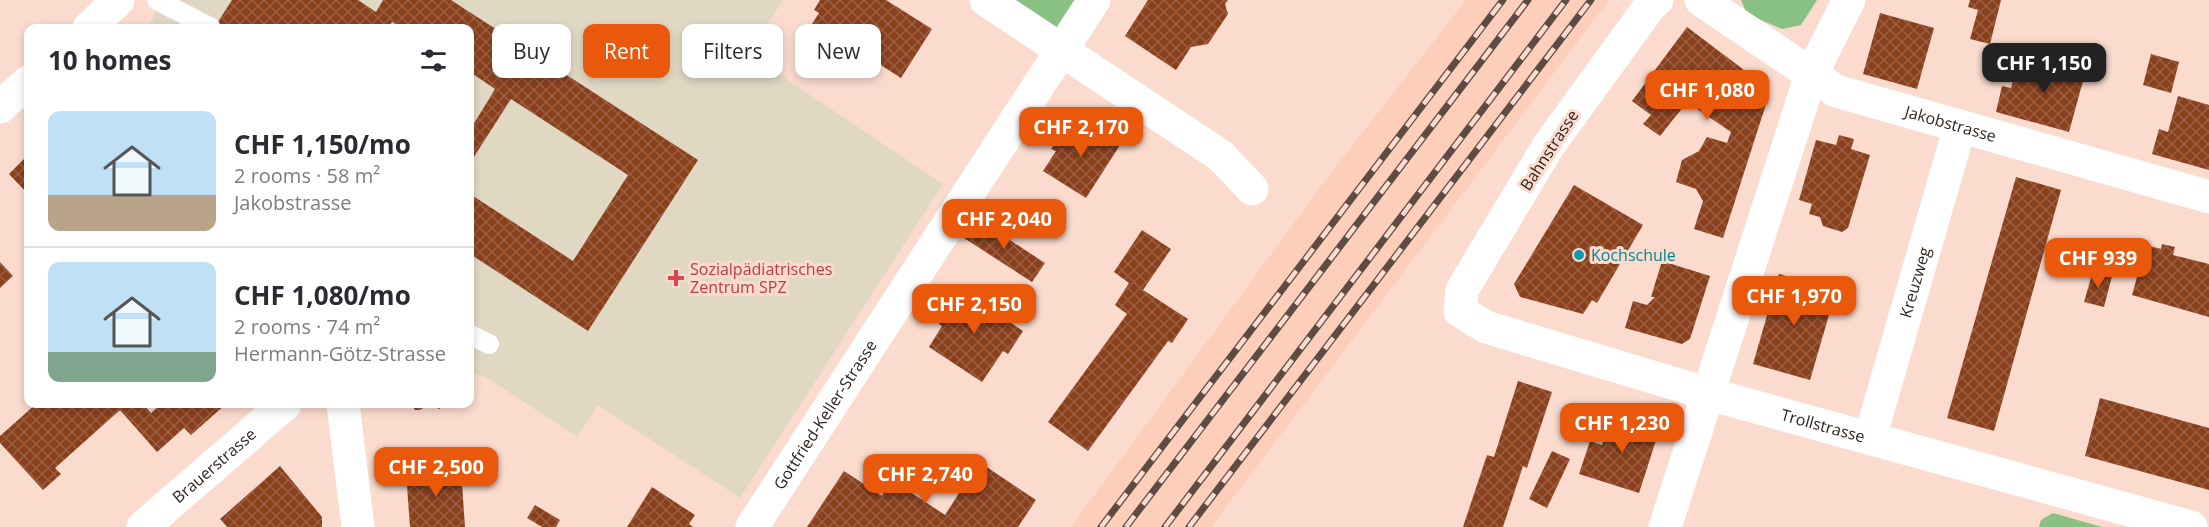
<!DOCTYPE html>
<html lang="en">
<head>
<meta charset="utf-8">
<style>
  :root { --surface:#fff; --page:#f2f2f3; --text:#2b2b33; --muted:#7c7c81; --line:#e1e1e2; --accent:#ea580c }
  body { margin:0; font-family:"Open Sans",sans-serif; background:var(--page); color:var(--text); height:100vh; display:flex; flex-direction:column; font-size:22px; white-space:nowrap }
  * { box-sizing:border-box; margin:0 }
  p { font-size:20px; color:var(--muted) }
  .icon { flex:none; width:33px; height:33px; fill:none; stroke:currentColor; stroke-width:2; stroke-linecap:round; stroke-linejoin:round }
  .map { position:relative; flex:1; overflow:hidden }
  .drawer { position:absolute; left:24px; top:24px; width:450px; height:384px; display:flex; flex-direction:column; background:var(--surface); border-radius:12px; box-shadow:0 3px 9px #0003 }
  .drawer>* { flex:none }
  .top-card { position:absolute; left:492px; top:24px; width:570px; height:54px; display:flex; gap:12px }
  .price { position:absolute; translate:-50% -51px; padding:0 14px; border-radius:12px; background:var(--accent); color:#fff; font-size:20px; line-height:39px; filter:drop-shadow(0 2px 3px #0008) }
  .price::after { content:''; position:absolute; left:50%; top:36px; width:18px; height:14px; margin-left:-9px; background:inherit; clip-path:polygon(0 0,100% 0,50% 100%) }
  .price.active { background:#222; color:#fff }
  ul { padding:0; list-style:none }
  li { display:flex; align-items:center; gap:18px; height:150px; padding:0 24px }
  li+li { border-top:2px solid var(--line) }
  li span { display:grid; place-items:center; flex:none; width:168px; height:120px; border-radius:12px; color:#555 }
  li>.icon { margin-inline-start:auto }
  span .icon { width:72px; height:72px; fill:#fffc; stroke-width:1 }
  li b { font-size:26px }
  h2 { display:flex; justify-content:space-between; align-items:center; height:72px; padding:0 24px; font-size:26px }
  .chip { padding:0 21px; border-radius:12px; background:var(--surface); box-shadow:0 3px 9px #0003; font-size:21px; line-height:54px }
  .chip.active { background:var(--accent); color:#fff }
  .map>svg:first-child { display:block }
</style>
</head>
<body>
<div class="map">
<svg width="2209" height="527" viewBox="0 0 2209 527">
  <defs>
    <pattern id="building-cross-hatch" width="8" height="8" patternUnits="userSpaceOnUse" patternTransform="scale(1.5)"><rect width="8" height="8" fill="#8b401c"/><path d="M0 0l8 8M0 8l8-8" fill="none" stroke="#985f44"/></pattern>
  </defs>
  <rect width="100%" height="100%" fill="#fadbce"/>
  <!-- built -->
  <path fill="#fdcfbb" d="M1466,0H1609L1211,527H1071L1327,178Z"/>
  <!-- medical -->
  <path fill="#e1d8c3" d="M162,0H783L749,54L943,184L740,498L598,405L577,437L487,378L470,372V28H148Z"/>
  <!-- park -->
  <path fill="#89c083" d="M986,0H1094L1063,49Z
    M1741,0H1817L1801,25L1782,29L1747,14Z
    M2053,513L2102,527H2039L2041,520Z"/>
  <!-- building -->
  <path fill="url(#building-cross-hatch)" d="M232,0H358L376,12L383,0H451L698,160L588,331L470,254V194L573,261L628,175L511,99L470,163V130L495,89L470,72V28H402L392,22L388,28H214Z
    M820,0H886L932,29L901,78L862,53L852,69L803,38L819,13L814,10Z
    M1148,0H1228L1225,4L1228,14L1208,44L1191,47L1176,70L1125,36Z
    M1970,0H2001L1990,44L1970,39L1978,10L1968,7Z
    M1880,13L1934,28L1917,89L1863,74Z
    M1687,27L1764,85L1768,98L1723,238L1694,229L1703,201L1696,189L1676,182L1682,160L1699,151L1707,137L1727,143L1731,132L1687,102L1660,136L1643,124L1651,115L1632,101Z
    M2151,54L2179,62L2171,93L2143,85Z
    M2032,56L2086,70L2069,132L1996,112L2002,86L2011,88L2016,71L2027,74Z
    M2178,96L2209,105V170L2152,154L2159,129L2168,132Z
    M1077,118L1120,145L1086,198L1043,171L1056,151L1051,149L1061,133L1065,136Z
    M1839,135L1854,139L1851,149L1870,155L1848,228L1842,232L1823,226L1820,217L1809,214L1812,204L1799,200L1816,140L1836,145Z
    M28,155V194L9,174Z
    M2016,177L2061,190L1994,431L1947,418Z
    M1574,185L1643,225L1597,303L1592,300L1583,314L1520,297L1514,284Z
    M976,218L1045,263L1032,282L964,238Z
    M1142,230L1171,249L1143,290L1188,319L1172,343L1168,341L1088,451L1048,422L1127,314L1115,305L1129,283L1114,272Z
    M2162,244L2175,247L2173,255L2209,264V317L2132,295L2146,245L2161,249Z
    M1662,261L1710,276L1690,339L1682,344L1625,328L1633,301L1647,305L1655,297H1651Z
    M0,262L13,276L0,288Z
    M2093,271L2112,276L2104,307L2084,302Z
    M1779,274L1836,291L1810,380L1753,364Z
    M963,286L996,308L993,311L1023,331L1008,354L1003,351L982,382L929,347L942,326L939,324Z
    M1518,381L1552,392L1527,468L1523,466L1503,527H1463L1487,455L1494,457Z
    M2100,398L2209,428V490L2085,456Z
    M36,404H143L151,413L161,404H226L191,435L184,428L157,452L120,410L55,468L61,474L43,490L0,443V436Z
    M411,404H442L440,409L428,405L420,410H415Z
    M1612,413L1660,428L1639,493L1579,474L1590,441L1602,445Z
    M1552,451L1570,459L1547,508L1529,499Z
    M979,462L1036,500L1018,527H807L844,471L882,496L892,480L945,515Z
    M438,465L446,470L461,469L465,527H410L406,472L423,471L429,466Z
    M280,466L322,517V527H227L220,519Z
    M652,487L695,515L689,524L693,527H627Z
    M535,505L560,520L556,527H542L527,518Z"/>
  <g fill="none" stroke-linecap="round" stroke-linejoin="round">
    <!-- service -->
    <path stroke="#fff" stroke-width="20" d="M157,0L211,28
      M470,335L489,344"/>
    <!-- minor -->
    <g stroke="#fff" stroke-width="33">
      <path d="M986,0L1221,156L1252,189"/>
      <path id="s1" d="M1657,0L1650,6L1549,145L1462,290L1460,311L1486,327L1709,394L2191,527"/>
      <path id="s2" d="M1701,0L1836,91L2209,197"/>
      <path d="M343,404L358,527"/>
      <path id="s3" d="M1870,438L1960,126"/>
      <path id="s4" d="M143,527L285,404"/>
      <path id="s5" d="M752,527L1094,0"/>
      <path d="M1665,527L1811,75L1849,0"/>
    </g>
    <!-- tertiary -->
    <path stroke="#fff" stroke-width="33" d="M89,28L118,0
      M0,107L28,82"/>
    <!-- rail casing -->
    <g stroke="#5d4b44" stroke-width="7">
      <path id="rail" d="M1101,527L1503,0
        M1126,527L1528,0
        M1165,527L1566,0
        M1189,527L1591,0"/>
    </g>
    <!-- rail -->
    <use href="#rail" stroke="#fadbce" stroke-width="4.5" stroke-dasharray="14" stroke-linecap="butt"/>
  </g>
  <!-- markers -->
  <circle fill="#0f9aa8" stroke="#fadbce" stroke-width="2" cx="1579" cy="255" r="6"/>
  <path fill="#e0444e" stroke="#fadbce" stroke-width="2" d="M673 269h6v6h6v6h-6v6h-6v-6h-6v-6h6z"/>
  <g text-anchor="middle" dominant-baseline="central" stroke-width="6" stroke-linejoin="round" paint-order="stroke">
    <!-- street labels -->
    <g font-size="16" fill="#30221c" stroke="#fadbce">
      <text stroke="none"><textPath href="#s2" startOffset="282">Jakobstrasse</textPath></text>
      <text transform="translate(1549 150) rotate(-57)">Bahnstrasse</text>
      <text stroke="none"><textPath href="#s3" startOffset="162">Kreuzweg</textPath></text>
      <text stroke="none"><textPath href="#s5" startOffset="134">Gottfried-Keller-Strasse</textPath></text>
      <text stroke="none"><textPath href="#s1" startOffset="753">Trollstrasse</textPath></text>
      <text stroke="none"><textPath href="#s4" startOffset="94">Brauerstrasse</textPath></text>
    </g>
    <!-- culture labels -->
    <g font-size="16" fill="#0d838f" stroke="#fadbce" text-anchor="start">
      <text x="1591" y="255">Kochschule</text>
    </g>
    <!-- health labels -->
    <g font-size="16" fill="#be3a42" stroke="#fadbce" text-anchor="start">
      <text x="690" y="269">Sozialpädiatrisches<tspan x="690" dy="18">Zentrum SPZ</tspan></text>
    </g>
  </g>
</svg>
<b class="price active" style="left:2044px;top:94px">CHF 1,150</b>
<b class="price" style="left:1707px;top:121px">CHF 1,080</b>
<b class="price" style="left:1081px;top:158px">CHF 2,170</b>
<b class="price" style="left:1004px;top:250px">CHF 2,040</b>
<b class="price" style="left:2098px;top:289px">CHF 939</b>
<b class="price" style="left:1794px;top:327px">CHF 1,970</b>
<b class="price" style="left:974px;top:335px">CHF 2,150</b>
<b class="price" style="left:1622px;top:454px">CHF 1,230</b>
<b class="price" style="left:436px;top:498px">CHF 2,500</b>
<b class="price" style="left:925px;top:505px">CHF 2,740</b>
<div class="top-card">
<a class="chip">Buy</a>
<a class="chip active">Rent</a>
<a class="chip">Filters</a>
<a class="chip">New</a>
</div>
<section class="drawer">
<h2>10 homes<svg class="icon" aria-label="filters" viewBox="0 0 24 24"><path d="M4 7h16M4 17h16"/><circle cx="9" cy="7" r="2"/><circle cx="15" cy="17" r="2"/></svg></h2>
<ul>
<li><span style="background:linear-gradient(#bfe0f5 70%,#b9a48a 0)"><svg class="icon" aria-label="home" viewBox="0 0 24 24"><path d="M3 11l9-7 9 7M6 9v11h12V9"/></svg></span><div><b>CHF 1,150/mo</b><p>2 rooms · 58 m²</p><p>Jakobstrasse</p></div></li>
<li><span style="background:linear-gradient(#bfe0f5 75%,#7fa58c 0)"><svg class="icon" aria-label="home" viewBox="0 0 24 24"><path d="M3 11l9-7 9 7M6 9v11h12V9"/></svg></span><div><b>CHF 1,080/mo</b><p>2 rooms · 74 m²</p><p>Hermann-Götz-Strasse</p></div></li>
</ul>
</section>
</div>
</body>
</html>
